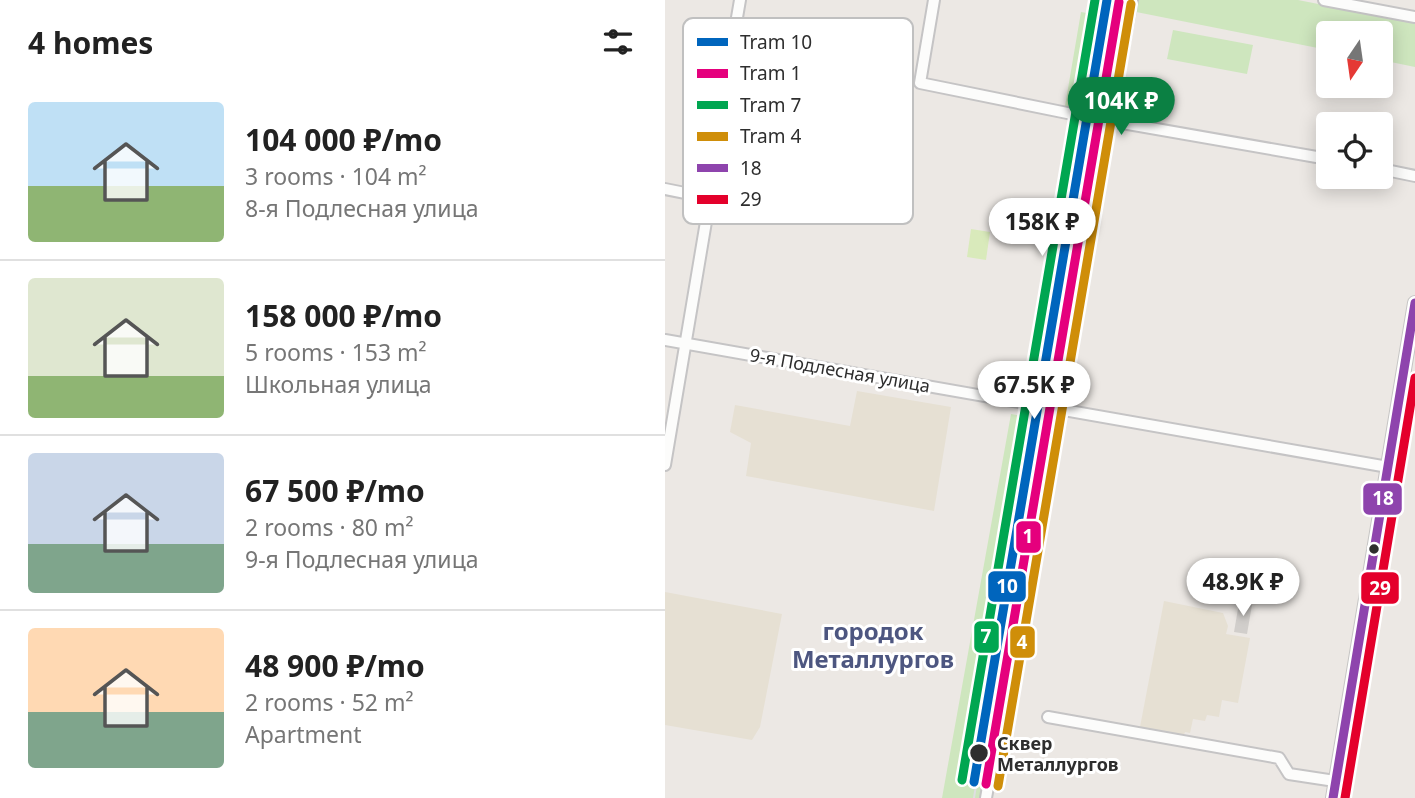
<!DOCTYPE html>
<html lang="en">
<head>
<meta charset="utf-8">
<style>
  :root { --surface:#fff; --page:#f6f6f6; --text:#222; --muted:#767676; --line:#e0e0e0; --accent:#0b8043 }
  body { margin:0; font-family:"Noto Sans",sans-serif; background:var(--page); color:var(--text); height:100vh; display:flex; flex-direction:column; font-size:26px; white-space:nowrap }
  * { box-sizing:border-box; margin:0 }
  p { font-size:23px; color:var(--muted) }
  .icon { flex:none; width:38px; height:38px; fill:none; stroke:currentColor; stroke-width:2; stroke-linecap:round; stroke-linejoin:round }
  .map { position:relative; flex:1; overflow:hidden }
  .side { display:flex; flex-direction:column; background:var(--surface); width:665px }
  .side>* { flex:none }
  .needle { width:46px; rotate:193deg }
  .tools { position:absolute; left:651px; top:21px; display:grid; gap:14px }
  .tools a { display:grid; place-items:center; width:77px; height:77px; border-radius:7px; background:var(--surface); box-shadow:0 4px 18px #0003; font-size:35px }
  .price { position:absolute; translate:-50% -60px; padding:0 16px; border-radius:24px; background:#fff; color:#222; font-size:23px; line-height:46px; filter:drop-shadow(0 2px 4px #0008) }
  .price::after { content:''; position:absolute; left:50%; top:42px; width:21px; height:16px; margin-left:-10px; background:inherit; clip-path:polygon(0 0,100% 0,50% 100%) }
  .price.active { background:var(--accent); color:#fff }
  ul { padding:0; list-style:none }
  li { display:flex; align-items:center; gap:21px; height:175px; padding:0 28px }
  li+li { border-top:2px solid var(--line) }
  li span { display:grid; place-items:center; flex:none; width:196px; height:140px; border-radius:7px; color:#555 }
  li>.icon { margin-inline-start:auto }
  span .icon { width:84px; height:84px; fill:#fffc; stroke-width:1 }
  li b { font-size:30px }
  h2 { display:flex; justify-content:space-between; align-items:center; height:84px; padding:0 28px; font-size:30px }
  main { display:flex; flex:1; min-height:0 }
  .map>svg:first-child { display:block }
</style>
</head>
<body>
<main>
<section class="side">
<h2>4 homes<svg class="icon" aria-label="filters" viewBox="0 0 24 24"><path d="M4 7h16M4 17h16"/><circle cx="9" cy="7" r="2"/><circle cx="15" cy="17" r="2"/></svg></h2>
<ul>
<li><span style="background:linear-gradient(#bfe0f5 60%,#8fb573 0)"><svg class="icon" aria-label="home" viewBox="0 0 24 24"><path d="M3 11l9-7 9 7M6 9v11h12V9"/></svg></span><div><b>104 000 ₽/mo</b><p>3 rooms · 104 m²</p><p>8-я Подлесная улица</p></div></li>
<li><span style="background:linear-gradient(#dfe7d0 70%,#8fb573 0)"><svg class="icon" aria-label="home" viewBox="0 0 24 24"><path d="M3 11l9-7 9 7M6 9v11h12V9"/></svg></span><div><b>158 000 ₽/mo</b><p>5 rooms · 153 m²</p><p>Школьная улица</p></div></li>
<li><span style="background:linear-gradient(#c9d6e8 65%,#7fa58c 0)"><svg class="icon" aria-label="home" viewBox="0 0 24 24"><path d="M3 11l9-7 9 7M6 9v11h12V9"/></svg></span><div><b>67 500 ₽/mo</b><p>2 rooms · 80 m²</p><p>9-я Подлесная улица</p></div></li>
<li><span style="background:linear-gradient(#ffd9b3 60%,#7fa58c 0)"><svg class="icon" aria-label="home" viewBox="0 0 24 24"><path d="M3 11l9-7 9 7M6 9v11h12V9"/></svg></span><div><b>48 900 ₽/mo</b><p>2 rooms · 52 m²</p><p>Apartment</p></div></li>
</ul>
</section>
<div class="map">
<svg width="750" height="798" viewBox="0 0 750 798">
  <rect width="100%" height="100%" fill="#ece8e4"/>
  <!-- education -->
  <path fill="#e6e0d3" d="M192,391L286,407L269,511L81,476L86,443L65,432L70,405L185,426Z
    M0,592L117,614L95,727L87,740L0,725Z
    M499,601L558,613L563,626L561,634L585,638L573,703L557,700L554,717L542,715L540,721L528,719L525,733L520,732L519,735L475,727Z"/>
  <!-- green -->
  <path fill="#cee6be" d="M426,0H633L750,23V67L716,60V33H663V50L426,3Z
    M416,12L467,21L450,115L400,106Z
    M508,30L588,45L582,74L502,59Z
    M346,414L369,418L360,466L378,469L318,798H277Z"/>
  <!-- pitch -->
  <path fill="#d9eabb" d="M306,229L325,232L321,260L302,257Z"/>
  <!-- building -->
  <path fill="#d1cecb" d="M574,603L587,605L582,634L569,632Z"/>
  <g fill="none" stroke-linecap="round" stroke-linejoin="round">
    <!-- minor casing -->
    <g stroke="#c5c4c5" stroke-width="14">
      <path id="minor" d="M269,0L255,83L417,116L663,159
        M659,0L750,17
        M446,112L467,0
        M716,169L750,176
        M0,189L45,198
        M0,340L723,467
        M367,404L417,116
        M733,407L750,411
        M0,465L45,198L49,135L56,111L75,0
        M383,717L614,758L624,774L670,781
        M321,798L388,419"/>
    </g>
    <!-- major casing -->
    <g stroke="#c6c5c4" stroke-width="16">
      <path id="major" d="M668,798L750,303"/>
    </g>
    <!-- minor -->
    <use href="#minor" stroke="#fcfcfb" stroke-width="10"/>
    <!-- major -->
    <use href="#major" stroke="#e8e4d6" stroke-width="12"/>
    <!-- tram -->
    <path stroke="#dfdfe1" stroke-width="2" d="M309,798L316,754"/>
    <!-- bus-1 casing -->
    <g stroke="#fff" stroke-width="14">
      <path id="bus-1" d="M668,798L750,303"/>
    </g>
    <!-- bus-2 casing -->
    <g stroke="#fff" stroke-width="14">
      <path id="bus-2" d="M680,798L750,378"/>
    </g>
    <!-- bus-1 -->
    <use href="#bus-1" stroke="#8e44ad" stroke-width="9"/>
    <!-- bus-2 -->
    <use href="#bus-2" stroke="#e4002b" stroke-width="9"/>
    <!-- tram-1 casing -->
    <g stroke="#fff" stroke-width="14">
      <path id="tram-1" d="M309,782L442,0"/>
    </g>
    <!-- tram-2 casing -->
    <g stroke="#fff" stroke-width="14">
      <path id="tram-2" d="M321,784L454,2"/>
    </g>
    <!-- tram-3 casing -->
    <g stroke="#fff" stroke-width="14">
      <path id="tram-3" d="M297,780L430,0"/>
    </g>
    <!-- tram-4 casing -->
    <g stroke="#fff" stroke-width="14">
      <path id="tram-4" d="M333,786L466,4"/>
    </g>
    <!-- tram-1 -->
    <use href="#tram-1" stroke="#0065bd" stroke-width="9"/>
    <!-- tram-2 -->
    <use href="#tram-2" stroke="#e5007d" stroke-width="9"/>
    <!-- tram-3 -->
    <use href="#tram-3" stroke="#00a651" stroke-width="9"/>
    <!-- tram-4 -->
    <use href="#tram-4" stroke="#cf8e09" stroke-width="9"/>
  </g>
  <!-- markers -->
  <g fill="#2e2e2e" stroke="#fff" stroke-width="2.5">
    <circle cx="709" cy="549" r="6"/>
    <circle cx="314" cy="753" r="10"/>
  </g>
  <g text-anchor="middle" dominant-baseline="central" stroke-width="6" stroke-linejoin="round" paint-order="stroke">
    <!-- street labels -->
    <g font-size="18" fill="#2e2e2e" stroke="#fff">
      <text transform="translate(175 370) rotate(10)">9-я Подлесная улица</text>
    </g>
    <!-- stop labels -->
    <g font-size="18" font-weight="bold" fill="#2e2e2e" stroke="#fff" text-anchor="start">
      <text x="332" y="743">Сквер<tspan x="332" dy="21">Металлургов</tspan></text>
    </g>
    <!-- district labels -->
    <g font-size="24" font-weight="bold" fill="#4d5680" stroke="#fff">
      <text x="208" y="630">городок<tspan x="208" dy="28">Металлургов</tspan></text>
    </g>
  </g>
  <!-- legend -->
  <rect x="18" y="18" width="230" height="206" rx="10" fill="#fff" stroke="#c0c0c0" stroke-width="2"/>
  <rect x="32" y="38" width="31" height="8" fill="#0065bd"/>
  <rect x="32" y="69" width="31" height="9" fill="#e5007d"/>
  <rect x="32" y="101" width="31" height="8" fill="#00a651"/>
  <rect x="32" y="132" width="31" height="9" fill="#cf8e09"/>
  <rect x="32" y="164" width="31" height="8" fill="#8e44ad"/>
  <rect x="32" y="195" width="31" height="9" fill="#e4002b"/>
  <g font-size="19" fill="#2e2e2e">
    <text x="75" y="49">Tram 10</text>
    <text x="75" y="80">Tram 1</text>
    <text x="75" y="112">Tram 7</text>
    <text x="75" y="143">Tram 4</text>
    <text x="75" y="175">18</text>
    <text x="75" y="206">29</text>
  </g>
  <g stroke="#fff" stroke-width="2.5">
    <rect x="697" y="482" width="41" height="34" rx="7" fill="#8e44ad"/>
    <rect x="350" y="520" width="27" height="34" rx="7" fill="#e5007d"/>
    <rect x="322" y="570" width="40" height="33" rx="7" fill="#0065bd"/>
    <rect x="695" y="571" width="40" height="34" rx="7" fill="#e4002b"/>
    <rect x="308" y="620" width="27" height="34" rx="7" fill="#00a651"/>
    <rect x="344" y="625" width="27" height="34" rx="7" fill="#cf8e09"/>
  </g>
  <g font-size="19" text-anchor="middle" font-weight="bold" fill="#fff">
    <text x="718" y="505">18</text>
    <text x="363" y="543">1</text>
    <text x="342" y="593">10</text>
    <text x="715" y="595">29</text>
    <text x="321" y="643">7</text>
    <text x="357" y="649">4</text>
  </g>
</svg>
<div class="tools">
<a><svg class="needle" viewBox="-14 -14 28 28"><path d="M0-13l5 13h-10z" fill="#e53935"/><path d="M0 13l5-13h-10z" fill="#767676"/></svg></a>
<a><svg class="icon" aria-label="locate" viewBox="0 0 24 24"><circle cx="12" cy="12" r="6"/><path d="M12 2v4M12 18v4M2 12h4M18 12h4"/></svg></a>
</div>
<b class="price active" style="left:456px;top:137px">104K ₽</b>
<b class="price" style="left:377px;top:258px">158K ₽</b>
<b class="price" style="left:369px;top:421px">67.5K ₽</b>
<b class="price" style="left:578px;top:618px">48.9K ₽</b>
</div>
</main>
</body>
</html>
